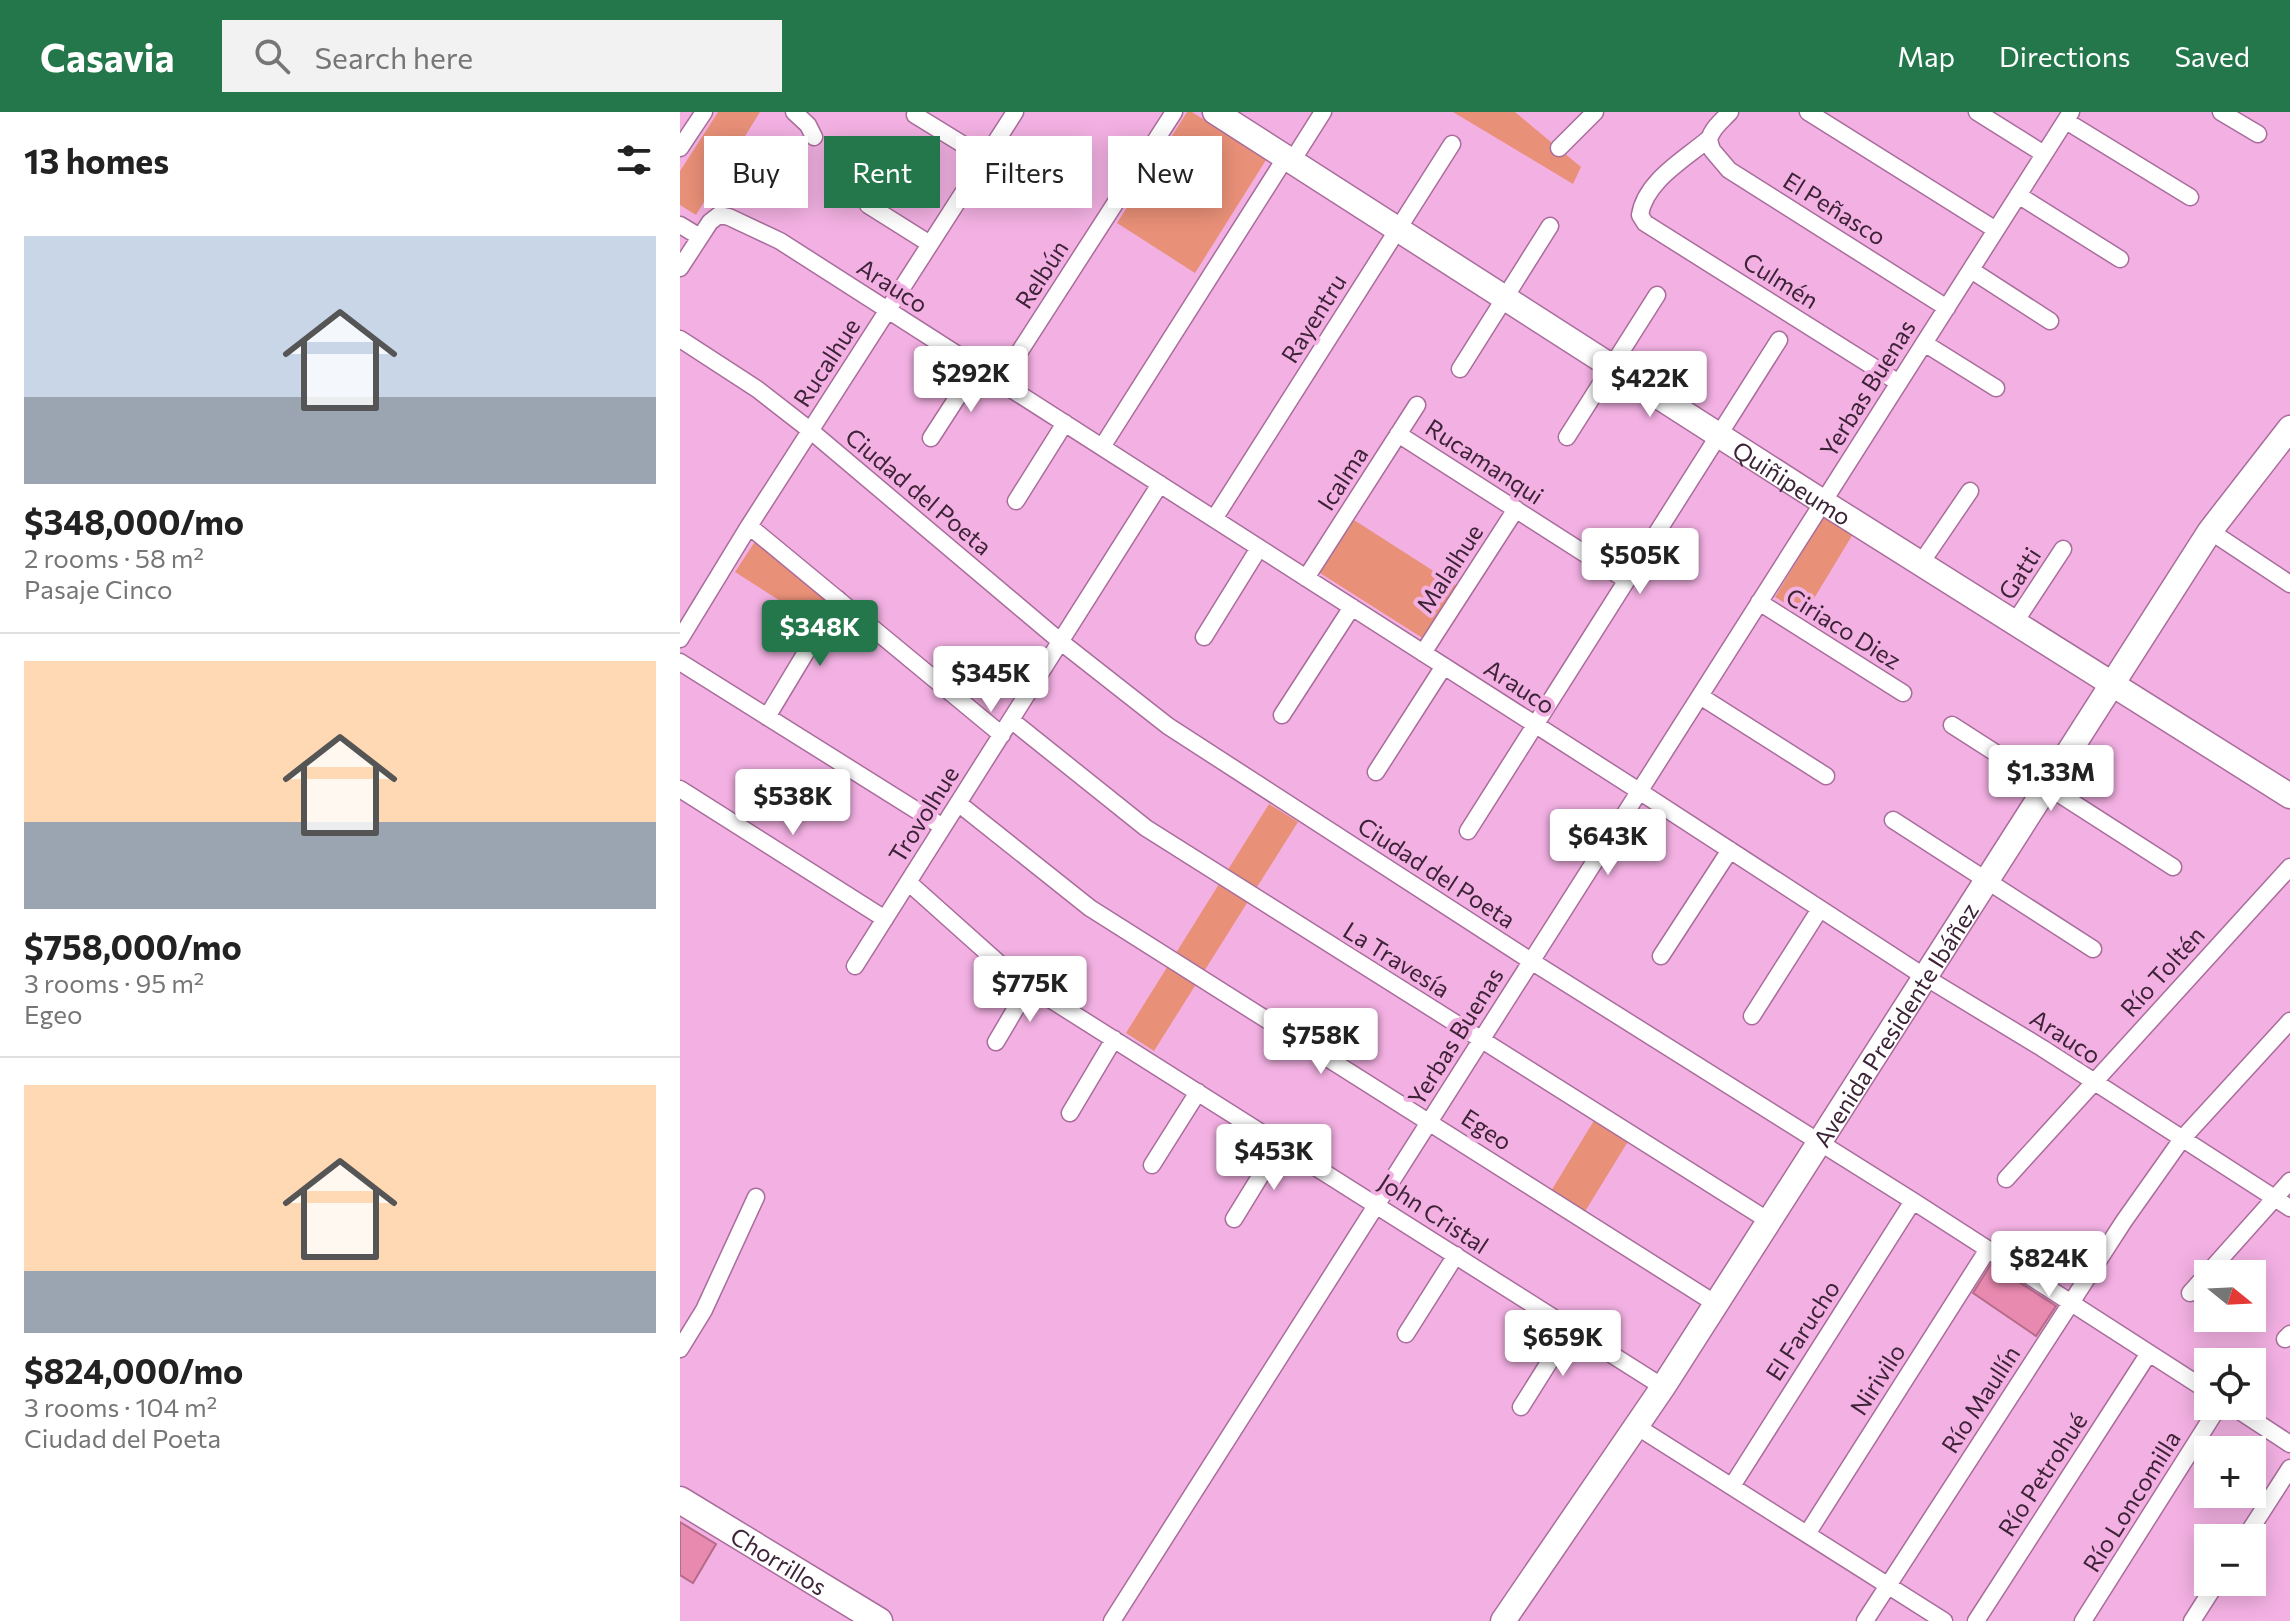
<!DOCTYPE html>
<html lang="en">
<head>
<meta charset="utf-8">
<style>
  :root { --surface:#fff; --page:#f2f2f2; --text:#222; --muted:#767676; --line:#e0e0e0; --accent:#23774a }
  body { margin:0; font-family:Commissioner,sans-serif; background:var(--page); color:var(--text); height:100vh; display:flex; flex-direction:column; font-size:30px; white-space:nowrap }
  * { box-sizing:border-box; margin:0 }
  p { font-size:26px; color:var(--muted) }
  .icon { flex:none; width:44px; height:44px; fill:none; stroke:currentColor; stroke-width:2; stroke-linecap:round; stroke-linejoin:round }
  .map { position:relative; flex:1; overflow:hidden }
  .drawer { display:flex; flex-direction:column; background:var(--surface); width:680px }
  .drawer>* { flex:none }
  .guide { position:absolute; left:24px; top:24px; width:760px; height:72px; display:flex; gap:16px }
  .needle { width:52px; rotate:108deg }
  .tools { position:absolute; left:1514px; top:1148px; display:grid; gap:16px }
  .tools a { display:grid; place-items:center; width:72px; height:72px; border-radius:0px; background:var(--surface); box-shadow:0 4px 20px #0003; font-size:40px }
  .price { position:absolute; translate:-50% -68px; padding:0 18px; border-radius:8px; background:#fff; color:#222; font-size:26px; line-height:52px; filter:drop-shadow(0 2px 4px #0008) }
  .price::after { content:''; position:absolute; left:50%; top:48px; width:24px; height:18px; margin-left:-12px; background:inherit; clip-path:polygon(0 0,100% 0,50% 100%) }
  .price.active { background:var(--accent); color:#fff }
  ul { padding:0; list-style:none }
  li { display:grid; align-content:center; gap:16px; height:424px; padding:0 24px }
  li+li { border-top:2px solid var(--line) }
  li span { display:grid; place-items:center; height:248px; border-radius:0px; color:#555 }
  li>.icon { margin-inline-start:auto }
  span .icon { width:144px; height:144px; fill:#fffc; stroke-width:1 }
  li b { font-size:34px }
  h2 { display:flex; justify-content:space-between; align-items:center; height:96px; padding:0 24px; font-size:34px }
  .tag { padding:0 28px; border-radius:0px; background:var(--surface); box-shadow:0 4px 20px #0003; font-size:28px; line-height:72px }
  .tag.active { background:var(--accent); color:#fff }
  header { display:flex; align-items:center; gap:48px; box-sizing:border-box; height:112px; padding:0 40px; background:var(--accent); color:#fff }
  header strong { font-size:38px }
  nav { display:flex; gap:44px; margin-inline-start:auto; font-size:28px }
  .search { width:560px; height:72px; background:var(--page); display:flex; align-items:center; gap:20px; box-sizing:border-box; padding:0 28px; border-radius:0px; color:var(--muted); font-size:30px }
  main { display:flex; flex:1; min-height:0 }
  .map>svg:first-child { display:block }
</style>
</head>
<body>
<header>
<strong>Casavia</strong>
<div class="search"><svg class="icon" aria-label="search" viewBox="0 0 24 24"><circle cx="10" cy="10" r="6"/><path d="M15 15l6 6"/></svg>Search here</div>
<nav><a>Map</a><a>Directions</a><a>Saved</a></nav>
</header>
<main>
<section class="drawer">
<h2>13 homes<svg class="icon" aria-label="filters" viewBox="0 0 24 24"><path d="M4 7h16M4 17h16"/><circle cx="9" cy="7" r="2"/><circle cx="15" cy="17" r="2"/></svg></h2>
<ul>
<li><span style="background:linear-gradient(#c9d6e8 65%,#9aa5b1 0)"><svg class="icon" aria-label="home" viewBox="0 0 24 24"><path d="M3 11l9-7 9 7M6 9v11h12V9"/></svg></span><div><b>$348,000/mo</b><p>2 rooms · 58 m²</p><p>Pasaje Cinco</p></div></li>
<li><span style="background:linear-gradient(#ffd9b3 65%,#9aa5b1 0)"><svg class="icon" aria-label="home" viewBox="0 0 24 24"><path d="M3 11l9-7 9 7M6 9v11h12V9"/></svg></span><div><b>$758,000/mo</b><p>3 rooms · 95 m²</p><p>Egeo</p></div></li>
<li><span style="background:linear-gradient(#ffd9b3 75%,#9aa5b1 0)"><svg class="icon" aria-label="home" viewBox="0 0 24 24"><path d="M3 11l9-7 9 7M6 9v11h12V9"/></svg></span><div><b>$824,000/mo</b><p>3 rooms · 104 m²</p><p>Ciudad del Poeta</p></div></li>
</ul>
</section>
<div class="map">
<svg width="1610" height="1509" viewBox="0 0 1610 1509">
  <rect width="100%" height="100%" fill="#f3b1e3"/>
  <!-- green -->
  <path fill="#e99078" d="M38,0H80L16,103L0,93V59Z
    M507,0H512L586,48L515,161L437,111Z
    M773,0H835L901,55L893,72Z
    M1144,404L1173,422L1124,503L1095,485Z
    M674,408L777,474L744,527L640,461Z
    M76,428L148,489L133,510L55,460Z
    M589,692L618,710L474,939L446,921Z
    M918,1002L952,1023L901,1106L868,1084Z"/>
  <!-- building -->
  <path fill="#e889af" stroke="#b66c89" stroke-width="2" d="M1311,1152L1376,1194L1356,1224L1293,1181Z
    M0,1410L36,1432L13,1471L0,1463Z"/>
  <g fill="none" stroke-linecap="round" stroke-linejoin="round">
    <!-- street casing -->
    <g stroke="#a96d9c" stroke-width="19">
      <path id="street" d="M114,0L128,13L134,25
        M1050,0C1045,6 1037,12 1033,19C1029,25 1032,24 1026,29C1003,48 965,70 960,103L965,111L1219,271
        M1128,0L1316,118
        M1297,0L1364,42
        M1541,0L1578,22
        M235,3L305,46
        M1386,9L1510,85
        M1029,28L1032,38L1049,58L1267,196
        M0,36L24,0
        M879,36L915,0
        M612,49L643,0
        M1338,83L1440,147
        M188,93L250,132
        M0,113L20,125
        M0,156L30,110L39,103L49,105L100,129L959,679L1245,865L1362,936L1610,1096
        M1291,158L1370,209
        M0,227L77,277L131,319L381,530L488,614L851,849L1233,1089L1528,1279
        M1244,231L1316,276
        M780,257L870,114
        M320,270L494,0
        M718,322L946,468
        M887,325L977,183
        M251,326L297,255
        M422,335L606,45
        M336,389L385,311
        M534,407L772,32
        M69,414L322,623
        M1530,419L1610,472
        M1241,451L1290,379
        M626,466L737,293
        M1079,490L1223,581
        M1335,510L1383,437
        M524,525L579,436
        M0,527L69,414L335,0
        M743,541L836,397
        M0,550L263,715
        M1020,584L1146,664
        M602,603L672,495
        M87,605L158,487
        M331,608L466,716L1089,1109
        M1272,613L1493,755
        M696,660L764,554
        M0,677L205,807
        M278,691L410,796L1036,1192
        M1213,708L1413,837
        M788,719L1099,228
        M228,770L332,863L983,1275
        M981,844L1050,738
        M175,854L480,372
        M1072,904L1140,797
        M316,930L349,874
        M390,1001L434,927
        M472,1053L518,980
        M1326,1067L1610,755
        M554,1107L600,1032
        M1510,1181L1610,1069
        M726,1222L776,1143
        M1605,1227L1610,1222
        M0,1237L24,1198L76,1085
        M1552,1294L1610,1332
        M841,1295L890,1217
        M956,1314L1264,1509
        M1052,1374L1233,1089
        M1127,1422L1308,1137
        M1565,1426L1610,1356
        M432,1509L1391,0
        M1185,1509L1444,1109L1502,1027L1610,909
        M1296,1509L1469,1241
        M1403,1509L1539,1294
        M1512,1509L1537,1470"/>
    </g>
    <!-- secondary casing -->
    <g stroke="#a96d9c" stroke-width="27">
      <g id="secondary">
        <path id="s1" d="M535,0L1143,390L1610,684"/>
        <path id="s2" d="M823,1509L983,1275L1530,419L1610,316"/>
      </g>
    </g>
    <!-- primary casing -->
    <g stroke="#a96d9c" stroke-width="29">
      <g id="primary">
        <path id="s3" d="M0,1388L199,1509"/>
      </g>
    </g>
    <!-- street -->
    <use href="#street" stroke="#fff" stroke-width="16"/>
    <!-- secondary -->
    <use href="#secondary" stroke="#fff" stroke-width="24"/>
    <!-- primary -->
    <use href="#primary" stroke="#fff" stroke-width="26"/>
  </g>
  <g text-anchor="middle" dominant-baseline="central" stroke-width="8" stroke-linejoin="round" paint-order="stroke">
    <!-- street labels -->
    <g font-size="24" fill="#3d2337" stroke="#f3b1e3">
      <text transform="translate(1155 96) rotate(32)">El Peñasco</text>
      <text transform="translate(361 162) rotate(-57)">Relbún</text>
      <text transform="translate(1101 168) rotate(32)">Culmén</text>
      <text transform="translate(213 173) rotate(33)">Arauco</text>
      <text transform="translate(633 206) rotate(-58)">Rayentru</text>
      <text transform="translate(146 250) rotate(-57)">Rucalhue</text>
      <text transform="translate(1187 276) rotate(-58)">Yerbas Buenas</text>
      <text transform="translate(805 349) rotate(33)">Rucamanqui</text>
      <text transform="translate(662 366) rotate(-57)">Icalma</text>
      <text stroke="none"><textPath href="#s1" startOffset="686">Quiñipeumo</textPath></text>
      <text transform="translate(239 379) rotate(40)">Ciudad del Poeta</text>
      <text transform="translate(769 456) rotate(-57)">Malalhue</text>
      <text transform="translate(1339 461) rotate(-57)">Gatti</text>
      <text transform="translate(1164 516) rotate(32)">Ciriaco Diez</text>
      <text transform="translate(840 574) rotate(33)">Arauco</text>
      <text transform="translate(243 702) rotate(-58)">Trovolhue</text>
      <text transform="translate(757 760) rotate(33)">Ciudad del Poeta</text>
      <text transform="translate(717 847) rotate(32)">La Travesía</text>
      <text transform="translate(1482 859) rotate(-48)">Río Toltén</text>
      <text stroke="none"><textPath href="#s2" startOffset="714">Avenida Presidente Ibáñez</textPath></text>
      <text transform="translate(775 924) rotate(-58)">Yerbas Buenas</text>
      <text transform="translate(1386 924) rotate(33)">Arauco</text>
      <text transform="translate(807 1017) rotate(33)">Egeo</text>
      <text transform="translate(754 1101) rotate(33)">John Cristal</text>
      <text transform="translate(1122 1218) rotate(-57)">El Farucho</text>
      <text transform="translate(1197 1267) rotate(-57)">Nirivilo</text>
      <text transform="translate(1300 1287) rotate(-57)">Río Maullín</text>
      <text transform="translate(1362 1362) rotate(-57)">Río Petrohué</text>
      <text transform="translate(1451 1389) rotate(-58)">Río Loncomilla</text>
      <text stroke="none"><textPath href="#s3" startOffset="116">Chorrillos</textPath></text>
    </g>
  </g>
</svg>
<div class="tools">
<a><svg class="needle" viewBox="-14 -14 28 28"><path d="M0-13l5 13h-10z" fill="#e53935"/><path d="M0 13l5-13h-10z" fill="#767676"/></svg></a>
<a><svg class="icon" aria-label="locate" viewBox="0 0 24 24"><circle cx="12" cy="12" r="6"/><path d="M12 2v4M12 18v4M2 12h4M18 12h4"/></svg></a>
<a>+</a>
<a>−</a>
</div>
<b class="price" style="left:291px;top:302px">$292K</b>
<b class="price" style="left:970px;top:307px">$422K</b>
<b class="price" style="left:960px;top:484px">$505K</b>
<b class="price active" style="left:140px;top:556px">$348K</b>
<b class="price" style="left:311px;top:602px">$345K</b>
<b class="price" style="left:1371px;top:701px">$1.33M</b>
<b class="price" style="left:113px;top:725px">$538K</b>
<b class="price" style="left:928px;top:765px">$643K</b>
<b class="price" style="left:350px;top:912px">$775K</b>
<b class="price" style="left:641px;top:964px">$758K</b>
<b class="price" style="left:594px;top:1080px">$453K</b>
<b class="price" style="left:1369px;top:1187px">$824K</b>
<b class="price" style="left:883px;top:1266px">$659K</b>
<div class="guide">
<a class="tag">Buy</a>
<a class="tag active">Rent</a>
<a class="tag">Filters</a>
<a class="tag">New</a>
</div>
</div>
</main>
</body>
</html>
